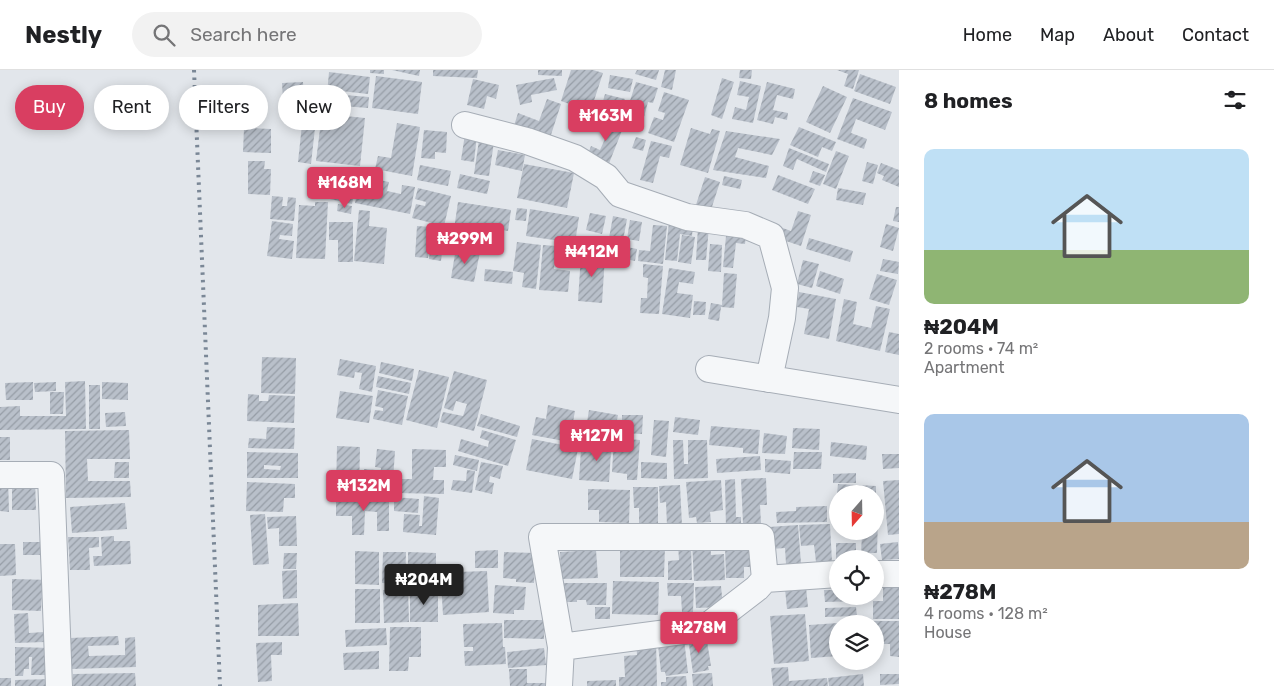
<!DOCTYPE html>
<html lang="en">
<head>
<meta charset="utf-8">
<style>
  :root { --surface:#fff; --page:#f2f2f2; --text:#202124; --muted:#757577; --line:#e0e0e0; --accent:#d93e61 }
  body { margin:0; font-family:Rubik,sans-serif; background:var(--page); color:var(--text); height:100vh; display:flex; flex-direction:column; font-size:19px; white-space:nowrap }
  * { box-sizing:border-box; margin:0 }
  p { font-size:16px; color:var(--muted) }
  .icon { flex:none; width:28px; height:28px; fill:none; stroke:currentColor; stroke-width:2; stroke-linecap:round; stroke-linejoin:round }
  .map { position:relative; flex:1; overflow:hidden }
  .sheet { display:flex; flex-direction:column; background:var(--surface); width:375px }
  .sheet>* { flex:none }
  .hud { position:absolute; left:15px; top:15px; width:475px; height:45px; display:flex; gap:10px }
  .needle { width:32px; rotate:200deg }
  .buttons { position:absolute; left:829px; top:415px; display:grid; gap:10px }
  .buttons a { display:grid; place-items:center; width:55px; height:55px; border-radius:50%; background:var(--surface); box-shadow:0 2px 12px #0003; font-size:25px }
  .price { position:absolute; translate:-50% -42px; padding:0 11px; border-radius:5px; background:var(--accent); color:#fff; font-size:16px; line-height:32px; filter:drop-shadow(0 1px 2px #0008) }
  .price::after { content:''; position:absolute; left:50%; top:30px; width:15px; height:11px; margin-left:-8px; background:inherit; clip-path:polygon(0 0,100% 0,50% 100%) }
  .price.on { background:#222; color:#fff }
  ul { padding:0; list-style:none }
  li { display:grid; align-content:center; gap:10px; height:265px; padding:0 25px }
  li span { display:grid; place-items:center; height:155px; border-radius:10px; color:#555 }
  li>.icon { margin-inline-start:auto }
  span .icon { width:90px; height:90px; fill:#fffc; stroke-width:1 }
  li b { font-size:21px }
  h2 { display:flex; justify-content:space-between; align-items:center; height:60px; padding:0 25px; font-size:21px }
  .tag { padding:0 18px; border-radius:22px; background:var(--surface); box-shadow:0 2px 12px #0003; font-size:18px; line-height:45px }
  .tag.on { background:var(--accent); color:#fff }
  header { display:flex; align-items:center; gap:30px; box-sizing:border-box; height:70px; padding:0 25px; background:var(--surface); border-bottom:1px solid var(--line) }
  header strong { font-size:24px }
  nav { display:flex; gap:28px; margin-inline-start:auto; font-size:18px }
  .search { width:350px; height:45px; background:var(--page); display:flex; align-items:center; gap:12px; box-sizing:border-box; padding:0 18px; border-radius:28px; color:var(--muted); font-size:19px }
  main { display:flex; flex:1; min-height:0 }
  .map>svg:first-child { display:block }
</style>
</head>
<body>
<header>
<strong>Nestly</strong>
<div class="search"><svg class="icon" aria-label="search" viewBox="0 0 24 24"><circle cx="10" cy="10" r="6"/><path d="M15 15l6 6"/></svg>Search here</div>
<nav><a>Home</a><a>Map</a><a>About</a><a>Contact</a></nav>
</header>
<main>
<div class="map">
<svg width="899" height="616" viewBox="0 0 899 616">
  <defs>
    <pattern id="building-hatch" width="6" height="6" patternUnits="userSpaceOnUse" patternTransform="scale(1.25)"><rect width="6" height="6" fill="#b9c0ca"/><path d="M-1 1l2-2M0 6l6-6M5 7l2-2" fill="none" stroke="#969da6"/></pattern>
  </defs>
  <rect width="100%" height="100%" fill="#e2e6eb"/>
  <!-- building -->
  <path fill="url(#building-hatch)" fill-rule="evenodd" d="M370,0H384V4L370,3Z
    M392,0H420L419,6Z
    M433,0H478L477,8L433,6Z
    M538,0H562V6L538,5Z
    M571,0H593L603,3L589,46L573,41L575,36L561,31Z
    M637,0H659L656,10L635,4Z
    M665,0H676L672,20L661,17Z
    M740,0H752L751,9L739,8Z
    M837,0H859L853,19L844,16L848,4Z
    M329,2L370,7L368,24L341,21L340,37L326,35Z
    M860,4L896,17L890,34L854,21Z
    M610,5L633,9L630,22L608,18Z
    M376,6L422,12L418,44L372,38Z
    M554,8L557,20L531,25L532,32L520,35L516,15Z
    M722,8L734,12L722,49L711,45Z
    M473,9L499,15L496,29L487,26L484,39L467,35Z
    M740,11L761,16L753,53L732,49L735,37L746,40L749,27L737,25Z
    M303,12L304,29L283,30L282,13Z
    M636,12L658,18L653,33L648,32L641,58L623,53Z
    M767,12L795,19L793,29L777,25L773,40L788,43L787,50L775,47L773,54L757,50Z
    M823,16L847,27L830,63L806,52Z
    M664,22L689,30L674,72L648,63L654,47L663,50L665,43L658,41Z
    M605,24L625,29L619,47L600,42Z
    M344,25L369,27L368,38L343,36Z
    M853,28L892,42L885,60L856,49L851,63L867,69L864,79L837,69Z
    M547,29L561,34L549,71L513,59L518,43L539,51Z
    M303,45L334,48V54L335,45L365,48L360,96L316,91L320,59L315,58L311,94L298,92Z
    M596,47L623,58L608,96L587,87L591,76L600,80L608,62L592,56Z
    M397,53L420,57L412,106L375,99L378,86L391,88Z
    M799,57L836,72L832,81L822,77L818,87L790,75Z
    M244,58L271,59V83L243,82Z
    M691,58L710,64L712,59L720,61L708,103L680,95Z
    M424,60L447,62L446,83L435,82V89L421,88Z
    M726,61L780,69L772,85L738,78L735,87L769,96L766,108L713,100Z
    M465,64L477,65L474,92L461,90Z
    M636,67L646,70L643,81L632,78Z
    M479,70L494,72L489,106L474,104Z
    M651,71L672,76L669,88L660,86L653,113L640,110Z
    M789,78L829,94L826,102L797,89L793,100L783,96Z
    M498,80L525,85L522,101L495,95Z
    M836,81L849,86L836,119L823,114Z
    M248,91H265L264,99H271L270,125L248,124Z
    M867,92L878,95L873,114L862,111Z
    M881,93L899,100V117L882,110L884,106L877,103Z
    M524,94L574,103L567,138L517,128Z
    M420,95L451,101L448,116L417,110Z
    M318,98L358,106L352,134L312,125Z
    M813,101L825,105L820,116L809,112Z
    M460,104L490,111L487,124L457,118Z
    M778,105L815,119L808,134L772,120Z
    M360,106L389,112L387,121L401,124L402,115L415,117L410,144L355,133Z
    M724,106L742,110L740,119L722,115Z
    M705,107L720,112L709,146L694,141Z
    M418,118L451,126L444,156L412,148L416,134L425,136L426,132L415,129Z
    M838,118L866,123L863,135L836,130Z
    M272,126L283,127L282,136H287L288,127L296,128L294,151L270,149Z
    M315,132H328L325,189L296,188L299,135L315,136Z
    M458,132L511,140L508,161L497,159L496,165L454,159Z
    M338,134L352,136L351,144L337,141Z
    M896,137H899V152L893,151Z
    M517,138L527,139L526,151L515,150Z
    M530,139L579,147L575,173L526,166Z
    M359,140L370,141L369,156L387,158L384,194L354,191Z
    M798,141L811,145L801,176L774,167L777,156L791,161Z
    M590,143L606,146L602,164L586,160Z
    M613,146L627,149L622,176L637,179L635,191L606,185Z
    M630,150L642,152L639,171L627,169Z
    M272,151L293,154L292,166L280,165L279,169L294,171L292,189L267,186Z
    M329,152H353V192H338V170H329Z
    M669,152L693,155L692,166L680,164L677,191L665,190Z
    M886,154L899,158L893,181L880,177Z
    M653,155L667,156L663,194L638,191L639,180L650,181Z
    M417,156L431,157L428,188L415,187Z
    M727,156L747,158L745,174L736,173L733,198L723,197Z
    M698,157H709L706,190H696Z
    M432,163L444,164L441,191L429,189Z
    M682,165L695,167L691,194L678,192Z
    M809,168L853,181L850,192L806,179Z
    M517,172L541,175L536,219L522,217L524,203L513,201Z
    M710,174L722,175L721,202L708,201Z
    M543,175L556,176L554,199L570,201L568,222L539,220Z
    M456,178L480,182L474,212L451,208Z
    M581,184L605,186L602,233L578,231Z
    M883,189L899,192L898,204L880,201Z
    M803,190L819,194L812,218L797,214Z
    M643,194L663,196L659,244L640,243L641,228H647L648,208L643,207Z
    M669,198L695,202L693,214L679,212L677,223L693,225L690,248L662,244Z
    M485,199L513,202L512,214L484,211Z
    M820,201L844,209L840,224L816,216Z
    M724,203L737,204L734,238L721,237L719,251L708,249L711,233L722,235Z
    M877,204L897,210L889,235L869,229Z
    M799,222L836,229L829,269L804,264L809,239L797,237Z
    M844,229L857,232L853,254L871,258L876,236L890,239L880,281L836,271Z
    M694,231L706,232L705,245H693Z
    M889,262L899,264V285L885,282Z
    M262,287L296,288L295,324L261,323Z
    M340,289L376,296L372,322L359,319L362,303L355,302L354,308L337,305Z
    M381,292L414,299L412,311L379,303Z
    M419,300L449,307L437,358L406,350Z
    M454,301L487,310L474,361L440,352L443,342L463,346L467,334L456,331L453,341L444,338Z
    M378,306L411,313L409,324L376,317Z
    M85,311L86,359L0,360V337L20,336V346H66L65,312Z
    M33,312V330H6L5,313Z
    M56,312V321L35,322L34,313Z
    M102,312L128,313V330L102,329Z
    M89,315H100V359H89Z
    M378,320L408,326L402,355L373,349L375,340L383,341V338L375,336Z
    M340,321L373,326L369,353L336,348Z
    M50,322H64L63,344H50Z
    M248,324L259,325V331H268L269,325L295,326L294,353L247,351Z
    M548,335L575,341L573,352L583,354L572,409L526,400L532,369L563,375L564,371L532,365L536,347L546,349Z
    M589,340L618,345L615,360L599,357L596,372L584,370Z
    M125,342L126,356L106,357L105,343Z
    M481,344L520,356L517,367L477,356Z
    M622,345H643L642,364L622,363Z
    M675,347L700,350L698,365L673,362Z
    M654,350L669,351L666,387L651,385Z
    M711,356L760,360L758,384L743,383V378L709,375Z
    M267,357L295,358L294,379L248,378L249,368L266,369Z
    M793,358L820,359L819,380L792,378Z
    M129,360L130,389H87L88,411H130L131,427L66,428L65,361Z
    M482,360L516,370L508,396L458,381L461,369L488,377L489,371L480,368Z
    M764,363L787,366L785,384L762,383Z
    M600,366L612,367L609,412L579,410L581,379L598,381Z
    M0,367H10V390H0Z
    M614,368L640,370L637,410H627V404L612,402Z
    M673,370H683L684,394H688V370H707L708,408L674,409Z
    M831,372L867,376L866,390L830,386Z
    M337,376L360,377L359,422L336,421Z
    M377,379L395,381L392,425L363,422L364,399L376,400V411H379L381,398L375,397Z
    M412,379L446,380V397H434L433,410H444V424L396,423L397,409H412Z
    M247,382L298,383V408H247ZM264,395L281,396L280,400L264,399Z
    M794,382H822L821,399H793Z
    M882,384H899V398L883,399Z
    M455,385L479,390L477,401L453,395Z
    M760,386L761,400L717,403L716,389Z
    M765,389L791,391L790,404L765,402Z
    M115,392H129V408H114Z
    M481,392L503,396L500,409L490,406L489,412L494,413L492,424L475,420Z
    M641,392L667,393V409L641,408Z
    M467,400L475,401L472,423L451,420L453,410L466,411Z
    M856,403V413H833V404Z
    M0,407H8L9,442L0,441Z
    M766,408L767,435H760L761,453H743L741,409Z
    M35,409L36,440H12V410Z
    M735,409L736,447H741V459L726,460L725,410Z
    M721,410L723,440L710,442L711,452L697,453L696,447L689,448L686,412Z
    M899,410V464L888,465L883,411Z
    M247,412L295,414V428H284L283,442L246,441Z
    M838,414L876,416V424H837Z
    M680,415L682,455L667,456L666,432L660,433L659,416Z
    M633,417H658V456H639V438H634Z
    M588,419L630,420L629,453L599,452V440H588Z
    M336,426L389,428V461H377V442L365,441L364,465H352V446H336Z
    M424,426L439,428L436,465L403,462L404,444L420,445L419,456H422Z
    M394,427L419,429L418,443L394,441Z
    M125,433L127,459L72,463L70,437Z
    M827,436V452L777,453L776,442L796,441V437Z
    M265,444L269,494L253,495L250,445Z
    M296,446L297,476H279V458L268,459L267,447Z
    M875,448H878L877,483H861L862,464L844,463V461H875Z
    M830,454L832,492H816L814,475L801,476L799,455Z
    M798,455L801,493L786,494L785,478L771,479L769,457Z
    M114,466V471H130L131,494L94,496L93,486H102L101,467Z
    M68,467H99V477L89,478L90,500H70Z
    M23,472H47V485H23Z
    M692,472H710L711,485L724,484L725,510L694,511Z
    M898,472L899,489L882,490L880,474Z
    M836,473H856V489H836Z
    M0,474H15L16,505L0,506Z
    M620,475L665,476L664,507H620Z
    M678,475H691L692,510H668V491L679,490Z
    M756,475V497H744V508H726L725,476Z
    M498,480V498H475V481Z
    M596,480L598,508L561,509L560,482Z
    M355,481L379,482V515L355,514Z
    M383,482H406L405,514L382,513Z
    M408,482L436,483V514L408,513Z
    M504,482L536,483L534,513L516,512V509L503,508Z
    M284,483H297L296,499H283Z
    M440,496H457V502L487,501L489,542L443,545Z
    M297,500V528L283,529L282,501Z
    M12,509L51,510V521H42L41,541L12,540Z
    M613,511L659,512L658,545L612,544Z
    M561,513H607L606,535H587L586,530H577V532H561Z
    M667,513H694L693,542H682L681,526H668Z
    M883,514H899V549H873V531H883Z
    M495,515L526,517L524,540H514V544L493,543Z
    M721,516L723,537L696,538L695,517Z
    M806,517L808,537L787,539L785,519Z
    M355,519H380V553H355Z
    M408,519L409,552L384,553L383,520Z
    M410,519H438V552H410Z
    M824,520H838V526H858V531L825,532Z
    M298,533L299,566H258V535Z
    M595,537H610V549H595Z
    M856,537L857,546L825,547V538Z
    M28,543L29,563L44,562L45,572L15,573L14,544Z
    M805,544L809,591L774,594L770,546Z
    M504,550H544V569L504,568Z
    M873,551H899V587L890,586V574H875V554H873Z
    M502,553L503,577H505L506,594L465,596L464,581H473V577H464L463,554Z
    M838,553V586L811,588L809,555Z
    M390,557H421V587H409L408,601H389Z
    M386,558L387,575L346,577L345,560Z
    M706,565L711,596H708L709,600L693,603L688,568Z
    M118,566L119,575L88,576L89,586L125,585V568L135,567L136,597L71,599L70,568Z
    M684,569L688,603L666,606L665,602H661L658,575Z
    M656,570L657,616H619V607H625L624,586L637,585L636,571Z
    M282,572V585H271L272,611L258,612L256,573Z
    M15,577L52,578V605H31L32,587H29V599H24L23,606H15Z
    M544,578L546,595L508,598L507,582Z
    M379,581V599L344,600L343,583Z
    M788,597L789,611L827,608L828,616H773L771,598Z
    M509,599H527V613H548V616H510Z
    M135,603L136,616H73V604Z
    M712,603L713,616H693L692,604Z
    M863,604L864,616H829L828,608Z
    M880,604H899V614L880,615Z
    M686,606L687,616H661V612H666V607Z
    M0,608H11V616H0Z
    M52,609V616H15V610Z
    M616,610V616H587V611Z"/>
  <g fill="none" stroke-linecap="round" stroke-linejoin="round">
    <!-- minor casing -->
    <g stroke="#a6adb6" stroke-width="28">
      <path id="minor" d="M465,55L527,71L575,88L606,107L620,124L687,147L745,155L771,166L785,218L782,248L769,309
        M709,299L899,330
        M0,405H51L59,616
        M875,504H899
        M561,577L705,558L757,518L765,509L838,504
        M559,616L561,577L542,467H761L765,509"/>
    </g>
    <!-- minor -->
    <use href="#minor" stroke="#f5f7f9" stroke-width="26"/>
    <!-- rail -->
    <path stroke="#7a8796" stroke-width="4" stroke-dasharray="2.5 5" stroke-linecap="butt" d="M194,0L220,616"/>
  </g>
</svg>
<div class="buttons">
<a><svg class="needle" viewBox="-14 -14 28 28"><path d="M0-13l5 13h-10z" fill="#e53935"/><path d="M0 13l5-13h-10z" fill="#757577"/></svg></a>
<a><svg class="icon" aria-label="locate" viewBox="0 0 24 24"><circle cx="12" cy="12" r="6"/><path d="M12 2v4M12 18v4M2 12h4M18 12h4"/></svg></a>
<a><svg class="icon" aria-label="layers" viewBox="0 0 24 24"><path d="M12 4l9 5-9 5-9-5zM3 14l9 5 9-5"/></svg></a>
</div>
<b class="price" style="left:606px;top:72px">₦163M</b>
<b class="price" style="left:345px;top:139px">₦168M</b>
<b class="price" style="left:465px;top:195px">₦299M</b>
<b class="price" style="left:592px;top:208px">₦412M</b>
<b class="price" style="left:597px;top:392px">₦127M</b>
<b class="price" style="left:364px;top:442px">₦132M</b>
<b class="price on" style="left:424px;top:536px">₦204M</b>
<b class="price" style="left:699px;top:584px">₦278M</b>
<div class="hud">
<a class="tag on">Buy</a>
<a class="tag">Rent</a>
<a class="tag">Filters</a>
<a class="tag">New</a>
</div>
</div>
<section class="sheet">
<h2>8 homes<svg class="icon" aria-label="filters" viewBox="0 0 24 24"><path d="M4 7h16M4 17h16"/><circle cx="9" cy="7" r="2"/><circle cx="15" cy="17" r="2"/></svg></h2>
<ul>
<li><span style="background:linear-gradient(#bfe0f5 65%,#8fb573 0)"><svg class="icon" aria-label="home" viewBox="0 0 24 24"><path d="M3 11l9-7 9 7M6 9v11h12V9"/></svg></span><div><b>₦204M</b><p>2 rooms · 74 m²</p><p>Apartment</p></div></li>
<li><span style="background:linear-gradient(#a9c7e8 70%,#b9a48a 0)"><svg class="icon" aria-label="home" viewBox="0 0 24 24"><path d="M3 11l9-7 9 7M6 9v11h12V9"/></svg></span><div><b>₦278M</b><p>4 rooms · 128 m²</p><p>House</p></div></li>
</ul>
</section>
</main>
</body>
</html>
